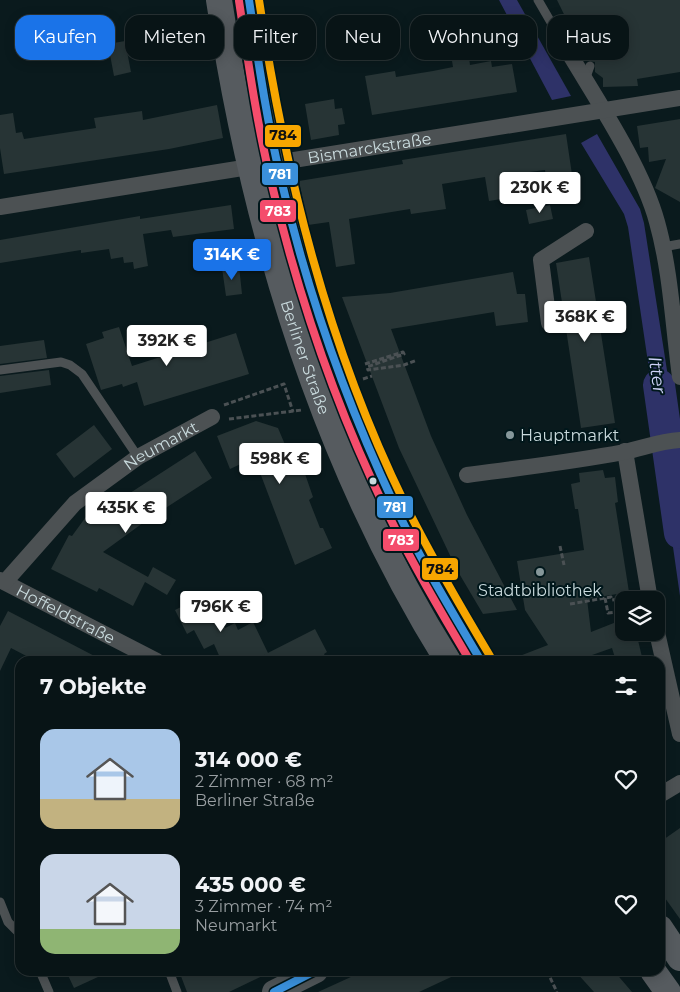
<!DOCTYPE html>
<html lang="de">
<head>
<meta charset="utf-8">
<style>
  :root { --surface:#081416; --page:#111d1f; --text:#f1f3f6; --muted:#989ea1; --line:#293335; --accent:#1a73e8 }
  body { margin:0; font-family:Montserrat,sans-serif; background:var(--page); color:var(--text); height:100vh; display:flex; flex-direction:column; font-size:19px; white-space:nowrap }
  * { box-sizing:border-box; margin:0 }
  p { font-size:16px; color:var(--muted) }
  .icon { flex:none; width:28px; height:28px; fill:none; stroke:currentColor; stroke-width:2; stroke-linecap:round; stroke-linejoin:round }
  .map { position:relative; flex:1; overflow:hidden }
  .side { position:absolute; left:15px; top:656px; width:650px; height:320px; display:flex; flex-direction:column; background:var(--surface); border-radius:15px; box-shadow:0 2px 12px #0003,0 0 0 1px var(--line) }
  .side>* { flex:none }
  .guide { position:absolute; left:15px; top:15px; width:650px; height:45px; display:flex; gap:10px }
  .tools { position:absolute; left:615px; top:591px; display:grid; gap:10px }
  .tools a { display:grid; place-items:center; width:50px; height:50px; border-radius:10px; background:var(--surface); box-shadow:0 2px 12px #0003,0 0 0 1px var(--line); font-size:25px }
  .price { position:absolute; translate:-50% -42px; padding:0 11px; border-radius:5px; background:#fff; color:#222; font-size:16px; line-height:32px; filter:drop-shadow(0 1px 2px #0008) }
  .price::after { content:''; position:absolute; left:50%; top:30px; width:15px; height:11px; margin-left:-8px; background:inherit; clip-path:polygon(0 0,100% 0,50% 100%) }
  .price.on { background:var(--accent); color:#fff }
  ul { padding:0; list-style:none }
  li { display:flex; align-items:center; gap:15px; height:125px; padding:0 25px }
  li span { display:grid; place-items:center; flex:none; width:140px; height:100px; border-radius:15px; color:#555 }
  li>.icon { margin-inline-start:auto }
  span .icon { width:60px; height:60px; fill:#fffc; stroke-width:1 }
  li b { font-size:21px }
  h2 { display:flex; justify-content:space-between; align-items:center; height:60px; padding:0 25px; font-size:21px }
  .pill { padding:0 18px; border-radius:15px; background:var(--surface); box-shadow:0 2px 12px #0003,0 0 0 1px var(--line); font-size:18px; line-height:45px }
  .pill.on { background:var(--accent); color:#fff }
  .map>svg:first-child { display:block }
</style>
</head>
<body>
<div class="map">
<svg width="680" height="992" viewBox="0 0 680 992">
  <rect width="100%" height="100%" fill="#0a1a1d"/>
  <!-- water -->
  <path fill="#2e3268" d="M499,0H517L571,96L552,100Z
    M597,134L640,209L644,223L676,428L658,430L628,227L624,214L581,143Z
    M679,454L680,462V596L660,456Z"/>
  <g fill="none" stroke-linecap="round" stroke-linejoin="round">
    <!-- river -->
    <path stroke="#2e3268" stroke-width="32" d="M659,385L680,533"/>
  </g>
  <!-- building -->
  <path fill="#273435" d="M557,0H680V72L637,79L638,86L603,87V78L595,72V62L587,61Z
    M125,41L131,72L114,76L108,44Z
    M469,58L470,65L491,61L492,67L512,64L517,92L372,115L365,76L395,71L396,77L433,71L453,67L452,61Z
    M334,99L335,109L342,108L345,124L338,125L339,135L311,140L305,104Z
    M217,105L223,138L169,149L4,174L0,148V115L13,113L16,133L22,132L24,139L96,128L94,118L142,111L143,120Z
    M680,119V202L655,188L666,159L649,162L648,147L640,148L637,126Z
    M566,134L574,188L548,192L545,170L514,174V178H509L513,197L489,201L485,177L442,184L446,209L411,214L410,209L349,219L355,264L336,267L329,222L308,225L299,181L403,164L402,160Z
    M231,205L234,229L173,237L171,230L143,234L148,266L134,269L133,262L124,263L123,257L111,259L109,249L81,253V250L0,263V240L140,216V219Z
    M550,205L553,219L529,224L526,210Z
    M589,257L615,423L581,428L556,263Z
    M239,266L242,294L226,296L222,268Z
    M513,272L517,294H525L528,322L496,326L494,312L391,329L431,436L467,515L517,610L483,614L457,570L399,448L342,297L390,293Z
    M119,327L132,366L236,333L249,374L144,406L137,382L123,387L122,384L101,390L86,344L104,338L102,332Z
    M44,340L47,358L0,364V346Z
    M49,370L51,385L0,393V376Z
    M256,421L278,428L286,447L295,445L313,497L309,500L320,528H323L332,548L295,565L259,470L245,462L230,469L217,436Z
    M94,425L112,449L74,478L56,454Z
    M195,451L212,478L147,520L103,552L148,577L153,567L176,580L167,595L145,582L133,606L99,588L97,592L51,569L69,535L72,536L88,514L130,493Z
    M603,470L605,478L615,477L618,502L615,503L629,592L587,599L591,632L624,619V632H636L643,661H616L612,648L575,661H507L548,645L525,610L517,561L584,550L578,509H575L571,484L580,482L579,473Z
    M203,596L215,620L220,618L225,628L235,623L238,630L253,622L268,653L251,661H231L229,656L221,660L214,644L204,649L194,630L187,634L175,610Z
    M8,611L35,625L104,661H36L11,648L0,671V626Z
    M315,629L327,652L324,654L328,661H252Z
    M680,828V919L660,891V842Z
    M66,971H111L74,988Z
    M179,971H273L229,992H187Z
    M364,971H464L419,992H318Z
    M575,971H614L632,992H594Z"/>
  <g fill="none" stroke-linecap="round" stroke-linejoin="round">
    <!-- path -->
    <path stroke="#4b5154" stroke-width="3" stroke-dasharray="5 2.5" stroke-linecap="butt" d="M365,364L403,352L404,354L367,367L368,370L404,365L417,360
      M363,379L372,376
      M224,405L284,384L293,412
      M229,419L302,410
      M560,546L564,565
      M605,598L608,613L624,611
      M570,604L611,597L612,600L633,597
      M547,971L557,992"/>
    <!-- lane -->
    <path stroke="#4c5153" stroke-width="9" d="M538,0L563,43
      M585,80L590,66
      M663,247L680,244
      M0,370L61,362L70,365L82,374L138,457
      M0,902L8,922L20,934
      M40,971L49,992
      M169,971L177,992"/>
    <!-- street -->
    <g stroke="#4c5153" stroke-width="16">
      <path d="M563,43C594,96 641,164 657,222C671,272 673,326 680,377"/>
      <path id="s1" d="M0,207L680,98"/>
      <path d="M549,323L541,260L586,231"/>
      <path d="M625,451L650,600"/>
      <path d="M467,475C519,468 572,462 624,452C643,448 660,441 680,440"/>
      <path id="s2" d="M0,580L157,661"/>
      <path id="s3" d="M5,582L75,503L138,457L212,417"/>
      <path d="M656,628L680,734"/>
      <path d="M660,795L680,783"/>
    </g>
    <!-- secondary -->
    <path stroke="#4e5457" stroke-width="24" d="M274,992L316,971"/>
    <!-- primary -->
    <g stroke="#565b5f" stroke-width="26">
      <path id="s4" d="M219,0C254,232 323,461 448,661"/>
      <path d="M249,0C277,234 355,462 481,661"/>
      <path d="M660,928L680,958"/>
      <path d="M653,971L668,992"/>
    </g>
    <!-- bus-1 casing -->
    <g stroke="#00171b" stroke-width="11">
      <path id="bus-1" d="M249,0C258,59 266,117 280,175C306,289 345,400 395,506C420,559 451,610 481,661
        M274,992L315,971"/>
    </g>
    <!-- bus-2 casing -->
    <g stroke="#00171b" stroke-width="11">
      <path id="bus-2" d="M239,1C248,60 256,119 270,177C297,292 335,406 387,512C412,563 441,612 470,661"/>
    </g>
    <!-- bus-3 casing -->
    <g stroke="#00171b" stroke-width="11">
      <path id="bus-3" d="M259,0C285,174 327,345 405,504C431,556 460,606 490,656"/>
    </g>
    <!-- bus-1 -->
    <use href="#bus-1" stroke="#3a90db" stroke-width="8"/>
    <!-- bus-2 -->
    <use href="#bus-2" stroke="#f44d6c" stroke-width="8"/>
    <!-- bus-3 -->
    <use href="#bus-3" stroke="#f7a600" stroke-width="8"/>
  </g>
  <!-- markers -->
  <g fill="#86979a" stroke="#00171b" stroke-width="2">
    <circle cx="510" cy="435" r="5"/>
    <circle cx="540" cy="572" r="5"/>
  </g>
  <circle fill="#c9dadd" stroke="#00171b" stroke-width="2" cx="373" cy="481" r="4.5"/>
  <g text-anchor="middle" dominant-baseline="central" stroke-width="4" stroke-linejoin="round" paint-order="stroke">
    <!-- street labels -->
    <g font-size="16" fill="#c9dadd" stroke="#00171b">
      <text stroke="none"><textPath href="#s1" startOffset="374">Bismarckstraße</textPath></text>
      <text stroke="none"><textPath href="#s4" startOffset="368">Berliner Straße</textPath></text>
      <text stroke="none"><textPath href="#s3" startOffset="209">Neumarkt</textPath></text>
      <text stroke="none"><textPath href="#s2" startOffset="74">Hoffeldstraße</textPath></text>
    </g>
    <!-- poi labels -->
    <g font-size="16" fill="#c9dadd" stroke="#00171b" text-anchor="start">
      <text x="520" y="435">Hauptmarkt</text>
      <text x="540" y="590" text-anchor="middle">Stadtbibliothek</text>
    </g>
    <!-- water labels -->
    <g font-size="18" font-style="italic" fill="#ccd1f6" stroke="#00171b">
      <text transform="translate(657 375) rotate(82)">Itter</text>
    </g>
  </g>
  <g stroke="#00171b" stroke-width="2">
    <rect x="264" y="124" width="38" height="24" rx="5" fill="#f7a600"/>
    <rect x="261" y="162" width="38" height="24" rx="5" fill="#3a90db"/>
    <rect x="259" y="199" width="38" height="24" rx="5" fill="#f44d6c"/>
    <rect x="376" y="495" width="38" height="24" rx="5" fill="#3a90db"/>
    <rect x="382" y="528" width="38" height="24" rx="5" fill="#f44d6c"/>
    <rect x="421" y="557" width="38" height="24" rx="5" fill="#f7a600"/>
  </g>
  <g font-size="14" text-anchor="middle" font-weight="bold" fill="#fff">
    <text x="280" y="179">781</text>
    <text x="278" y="216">783</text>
    <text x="395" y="512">781</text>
    <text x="401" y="545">783</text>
  </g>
  <g font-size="14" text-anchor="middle" font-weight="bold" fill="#111">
    <text x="283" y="140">784</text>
    <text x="440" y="574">784</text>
  </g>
</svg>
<div class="tools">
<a><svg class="icon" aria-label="layers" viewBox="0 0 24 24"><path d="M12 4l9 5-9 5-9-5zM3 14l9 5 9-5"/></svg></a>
</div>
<b class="price" style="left:540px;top:214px">230K €</b>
<b class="price on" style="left:232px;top:281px">314K €</b>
<b class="price" style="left:585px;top:343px">368K €</b>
<b class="price" style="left:167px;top:367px">392K €</b>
<b class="price" style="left:280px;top:485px">598K €</b>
<b class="price" style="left:126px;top:534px">435K €</b>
<b class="price" style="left:221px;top:633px">796K €</b>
<div class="guide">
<a class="pill on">Kaufen</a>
<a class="pill">Mieten</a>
<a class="pill">Filter</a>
<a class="pill">Neu</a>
<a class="pill">Wohnung</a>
<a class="pill">Haus</a>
</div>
<section class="side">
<h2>7 Objekte<svg class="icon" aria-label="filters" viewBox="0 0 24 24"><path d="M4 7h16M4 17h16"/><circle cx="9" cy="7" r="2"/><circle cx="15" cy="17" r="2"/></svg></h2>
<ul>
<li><span style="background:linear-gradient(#a9c7e8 70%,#c2b280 0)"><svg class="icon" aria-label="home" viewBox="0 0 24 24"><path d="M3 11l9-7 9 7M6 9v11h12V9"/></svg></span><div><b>314 000 €</b><p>2 Zimmer · 68 m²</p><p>Berliner Straße</p></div><svg class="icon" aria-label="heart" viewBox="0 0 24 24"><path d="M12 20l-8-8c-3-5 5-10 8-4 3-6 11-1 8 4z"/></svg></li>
<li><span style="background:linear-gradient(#c9d6e8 75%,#8fb573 0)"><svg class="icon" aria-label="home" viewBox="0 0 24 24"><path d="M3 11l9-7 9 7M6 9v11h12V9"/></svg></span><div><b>435 000 €</b><p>3 Zimmer · 74 m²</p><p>Neumarkt</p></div><svg class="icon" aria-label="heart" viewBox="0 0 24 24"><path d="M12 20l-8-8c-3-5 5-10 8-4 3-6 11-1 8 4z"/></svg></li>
</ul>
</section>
</div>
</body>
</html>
